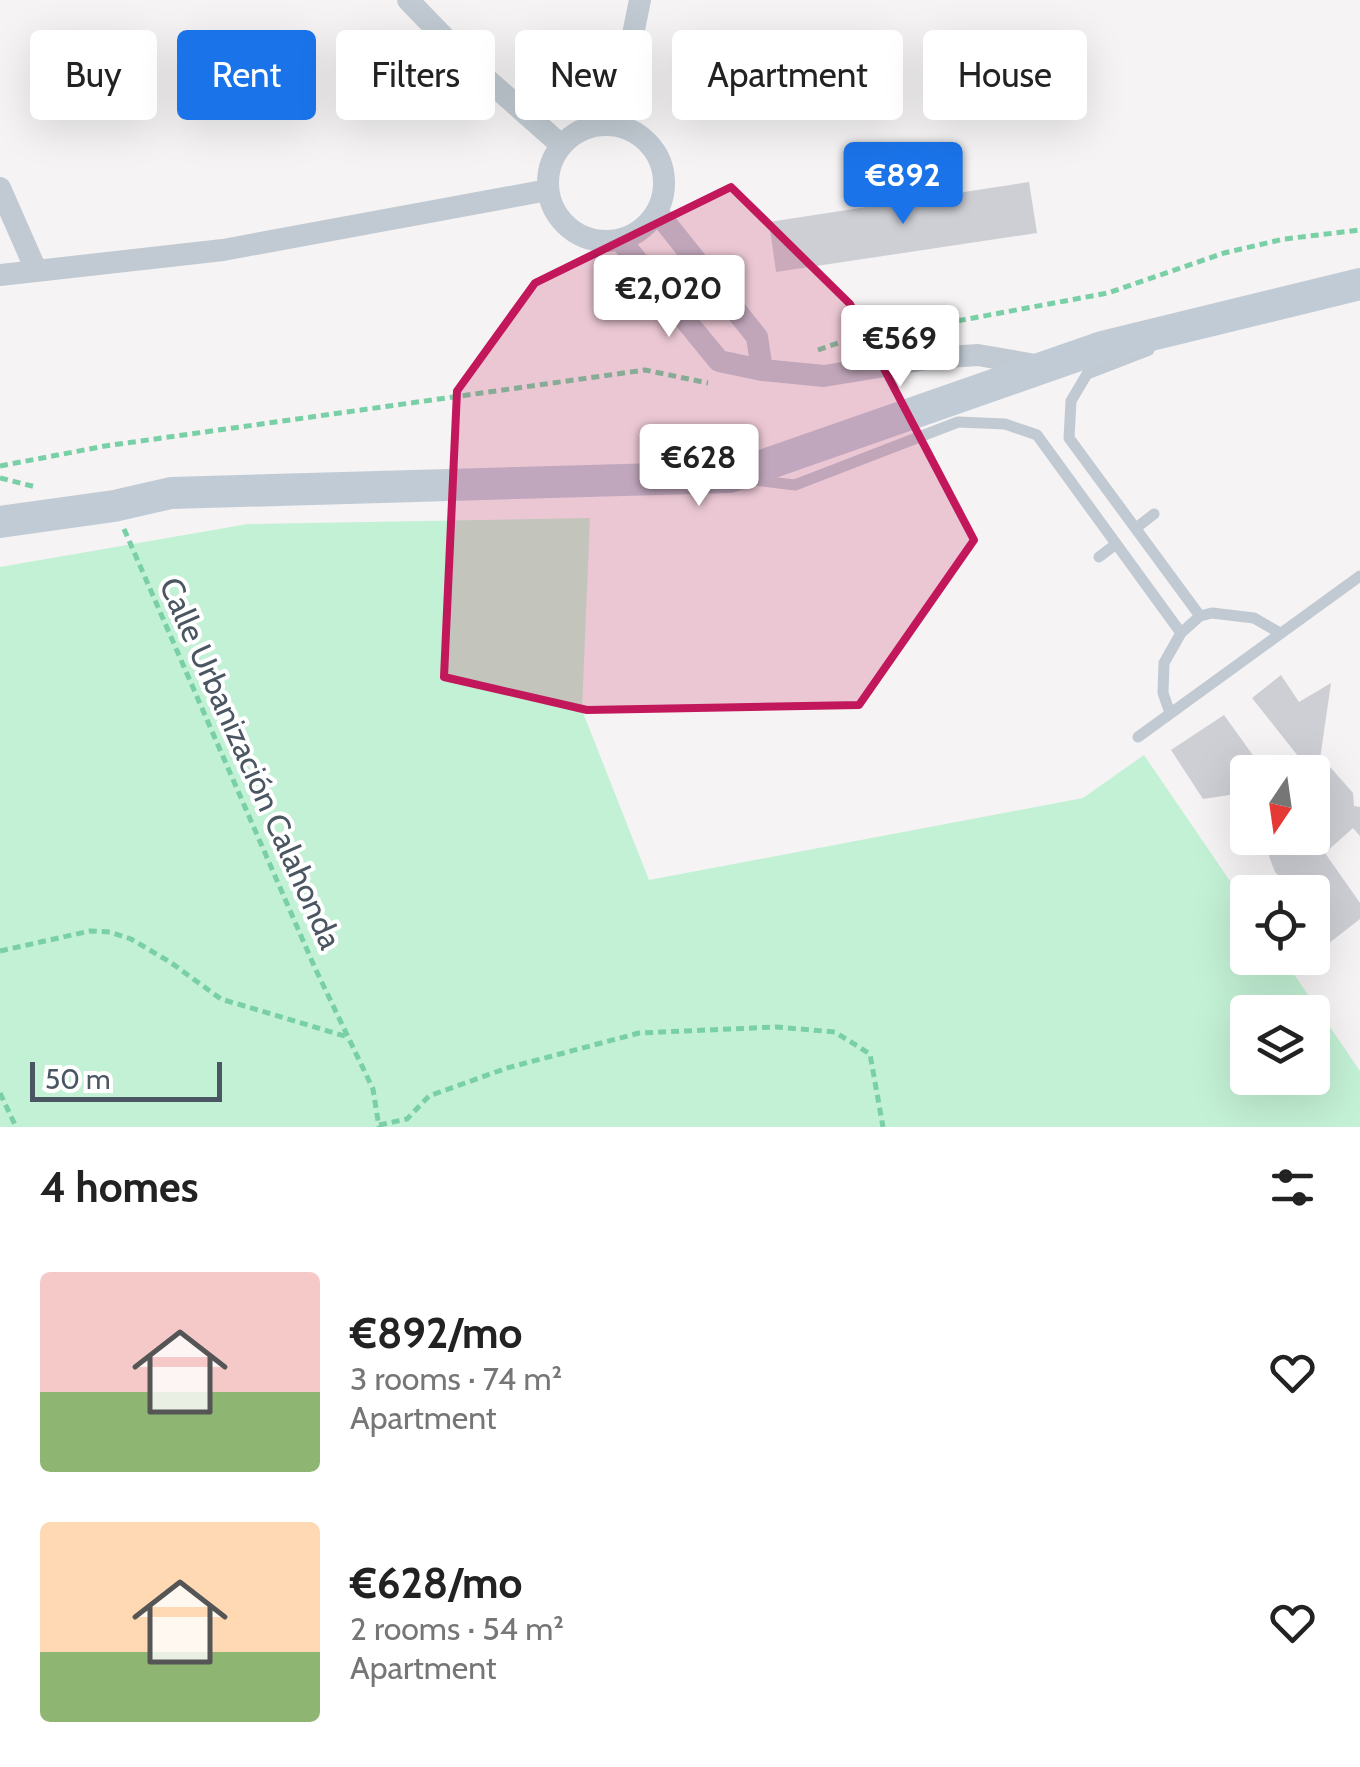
<!DOCTYPE html>
<html lang="en">
<head>
<meta charset="utf-8">
<style>
  :root { --surface:#fff; --page:#f6f6f6; --text:#222; --muted:#767676; --accent:#1a73e8 }
  body { margin:0; font-family:Cabin,sans-serif; background:var(--page); color:var(--text); height:100vh; display:flex; flex-direction:column; font-size:38px; white-space:nowrap }
  * { box-sizing:border-box; margin:0 }
  p { font-size:32px; color:var(--muted) }
  .icon { flex:none; width:55px; height:55px; fill:none; stroke:currentColor; stroke-width:2; stroke-linecap:round; stroke-linejoin:round }
  .map { position:relative; height:1127px; overflow:hidden }
  .panel { display:flex; flex-direction:column; background:var(--surface); flex:1 }
  .panel>* { flex:none }
  .guide { position:absolute; left:30px; top:30px; width:1300px; height:90px; display:flex; gap:20px }
  .needle { width:65px; rotate:193deg }
  .controls { position:absolute; left:1230px; top:755px; display:grid; gap:20px }
  .controls a { display:grid; place-items:center; width:100px; height:100px; border-radius:10px; background:var(--surface); box-shadow:0 10px 40px #0002; font-size:50px }
  .scale { position:absolute; left:30px; bottom:25px; width:192px; box-sizing:border-box; padding-left:10px; border:5px solid #4a5661; border-top:0; font-size:28px; line-height:35px; white-space:nowrap; color:#4a5661; -webkit-text-stroke:8px #fff; paint-order:stroke }
  .price { position:absolute; translate:-50% -85px; padding:0 22px; border-radius:10px; background:#fff; color:#222; font-size:32px; line-height:65px; filter:drop-shadow(0 2px 5px #0008) }
  .price::after { content:''; position:absolute; left:50%; top:60px; width:30px; height:22px; margin-left:-15px; background:inherit; clip-path:polygon(0 0,100% 0,50% 100%) }
  .price.active { background:var(--accent); color:#fff }
  ul { padding:0; list-style:none }
  li { display:flex; align-items:center; gap:30px; height:250px; padding:0 40px }
  li span { display:grid; place-items:center; flex:none; width:280px; height:200px; border-radius:10px; color:#555 }
  li>.icon { margin-inline-start:auto }
  span .icon { width:120px; height:120px; fill:#fffc; stroke-width:1 }
  li b { font-size:42px }
  h2 { display:flex; justify-content:space-between; align-items:center; height:120px; padding:0 40px; font-size:42px }
  .chip { padding:0 35px; border-radius:10px; background:var(--surface); box-shadow:0 10px 40px #0002; font-size:35px; line-height:90px }
  .chip.active { background:var(--accent); color:#fff }
  .map>svg:first-child { display:block }
</style>
</head>
<body>
<div class="map">
<svg width="1360" height="1127" viewBox="0 0 1360 1127">
  <rect width="100%" height="100%" fill="#f5f3f3"/>
  <!-- green -->
  <path fill="#c3f1d5" fill-rule="evenodd" d="M590,518L582,710L649,880L1083,798L1144,755L1247,906L1248,958H1283L1360,1071V1127H0V567L248,524ZM1248,1012H1312V1078H1248Z"/>
  <!-- building -->
  <path fill="#cdcfd5" d="M1029,182L1037,233L776,272L769,222Z
    M1281,675L1299,702L1331,683L1319,766L1331,768L1353,793L1354,806L1360,807V836L1353,828L1325,853L1360,903V919L1319,951L1312,943V892H1286L1295,883L1281,878L1275,872L1269,856L1273,838H1312V772H1278L1298,756L1252,698Z
    M1224,715L1265,772H1248V826L1240,819L1234,809L1236,794L1203,799L1171,750Z"/>
  <g fill="none" stroke-linecap="round" stroke-linejoin="round">
    <!-- path -->
    <path stroke="#7ad0a6" stroke-width="5" stroke-dasharray="8 5" stroke-linecap="butt" d="M818,350L838,343L1108,293L1224,253L1284,239L1360,230
      M0,466L105,446L645,370L708,383
      M0,478L36,487
      M124,529L315,968L373,1089L379,1127
      M0,951L90,931L110,932L131,939L170,962L221,999L348,1037
      M0,1093L16,1127
      M379,1125L407,1119L429,1096L507,1068L639,1033L776,1027L835,1032L870,1054L883,1127"/>
    <!-- service -->
    <path stroke="#c1cad2" stroke-width="11" d="M1149,350L1087,374L1071,401L1069,438L1200,616
      M754,480L795,485L958,422L1005,424L1037,435L1181,633
      M1136,528L1154,514
      M1099,557L1116,544
      M1170,713L1163,693L1164,663L1181,633L1200,616L1212,613L1254,618L1280,633
      M1138,737L1360,576"/>
    <!-- minor -->
    <path stroke="#c1cad2" stroke-width="22" d="M408,0L472,66L561,145
      M548 183a58 58 0 1 1 116 0a58 58 0 1 1-116 0Z
      M605,125L631,44L640,0
      M0,188L36,270
      M657,212L757,337L762,370
      M620,240L719,361L762,370L824,376L933,358L978,355L1041,366
      M0,275L223,250L548,190"/>
    <!-- secondary -->
    <path stroke="#c1cbd6" stroke-width="32" d="M0,522L114,506L171,493L730,477L1102,347L1360,284"/>
  </g>
  <!-- marked area -->
  <path fill="#c2185b" fill-opacity="0.2" stroke="#c2185b" stroke-width="8" stroke-linejoin="round" d="M731,187L850,304L974,540L859,705L587,710L444,677L457,391L535,283Z"/>
  <g text-anchor="middle" dominant-baseline="central" stroke-width="8" stroke-linejoin="round" paint-order="stroke">
    <!-- street labels -->
    <g font-size="32" fill="#4a5661" stroke="#fff">
      <text transform="translate(251 763) rotate(66)">Calle Urbanización Calahonda</text>
    </g>
  </g>
</svg>
<div class="controls">
<a><svg class="needle" viewBox="-14 -14 28 28"><path d="M0-13l5 13h-10z" fill="#e53935"/><path d="M0 13l5-13h-10z" fill="#767676"/></svg></a>
<a><svg class="icon" aria-label="locate" viewBox="0 0 24 24"><circle cx="12" cy="12" r="6"/><path d="M12 2v4M12 18v4M2 12h4M18 12h4"/></svg></a>
<a><svg class="icon" aria-label="layers" viewBox="0 0 24 24"><path d="M12 4l9 5-9 5-9-5zM3 14l9 5 9-5"/></svg></a>
</div>
<div class="scale">50 m</div>
<b class="price active" style="left:903px;top:227px">€892</b>
<b class="price" style="left:669px;top:340px">€2,020</b>
<b class="price" style="left:900px;top:390px">€569</b>
<b class="price" style="left:699px;top:509px">€628</b>
<div class="guide">
<a class="chip">Buy</a>
<a class="chip active">Rent</a>
<a class="chip">Filters</a>
<a class="chip">New</a>
<a class="chip">Apartment</a>
<a class="chip">House</a>
</div>
</div>
<section class="panel">
<h2>4 homes<svg class="icon" aria-label="filters" viewBox="0 0 24 24"><path d="M4 7h16M4 17h16"/><circle cx="9" cy="7" r="2"/><circle cx="15" cy="17" r="2"/></svg></h2>
<ul>
<li><span style="background:linear-gradient(#f6c9c9 60%,#8fb573 0)"><svg class="icon" aria-label="home" viewBox="0 0 24 24"><path d="M3 11l9-7 9 7M6 9v11h12V9"/></svg></span><div><b>€892/mo</b><p>3 rooms · 74 m²</p><p>Apartment</p></div><svg class="icon" aria-label="heart" viewBox="0 0 24 24"><path d="M12 20l-8-8c-3-5 5-10 8-4 3-6 11-1 8 4z"/></svg></li>
<li><span style="background:linear-gradient(#ffd9b3 65%,#8fb573 0)"><svg class="icon" aria-label="home" viewBox="0 0 24 24"><path d="M3 11l9-7 9 7M6 9v11h12V9"/></svg></span><div><b>€628/mo</b><p>2 rooms · 54 m²</p><p>Apartment</p></div><svg class="icon" aria-label="heart" viewBox="0 0 24 24"><path d="M12 20l-8-8c-3-5 5-10 8-4 3-6 11-1 8 4z"/></svg></li>
</ul>
</section>
</body>
</html>
